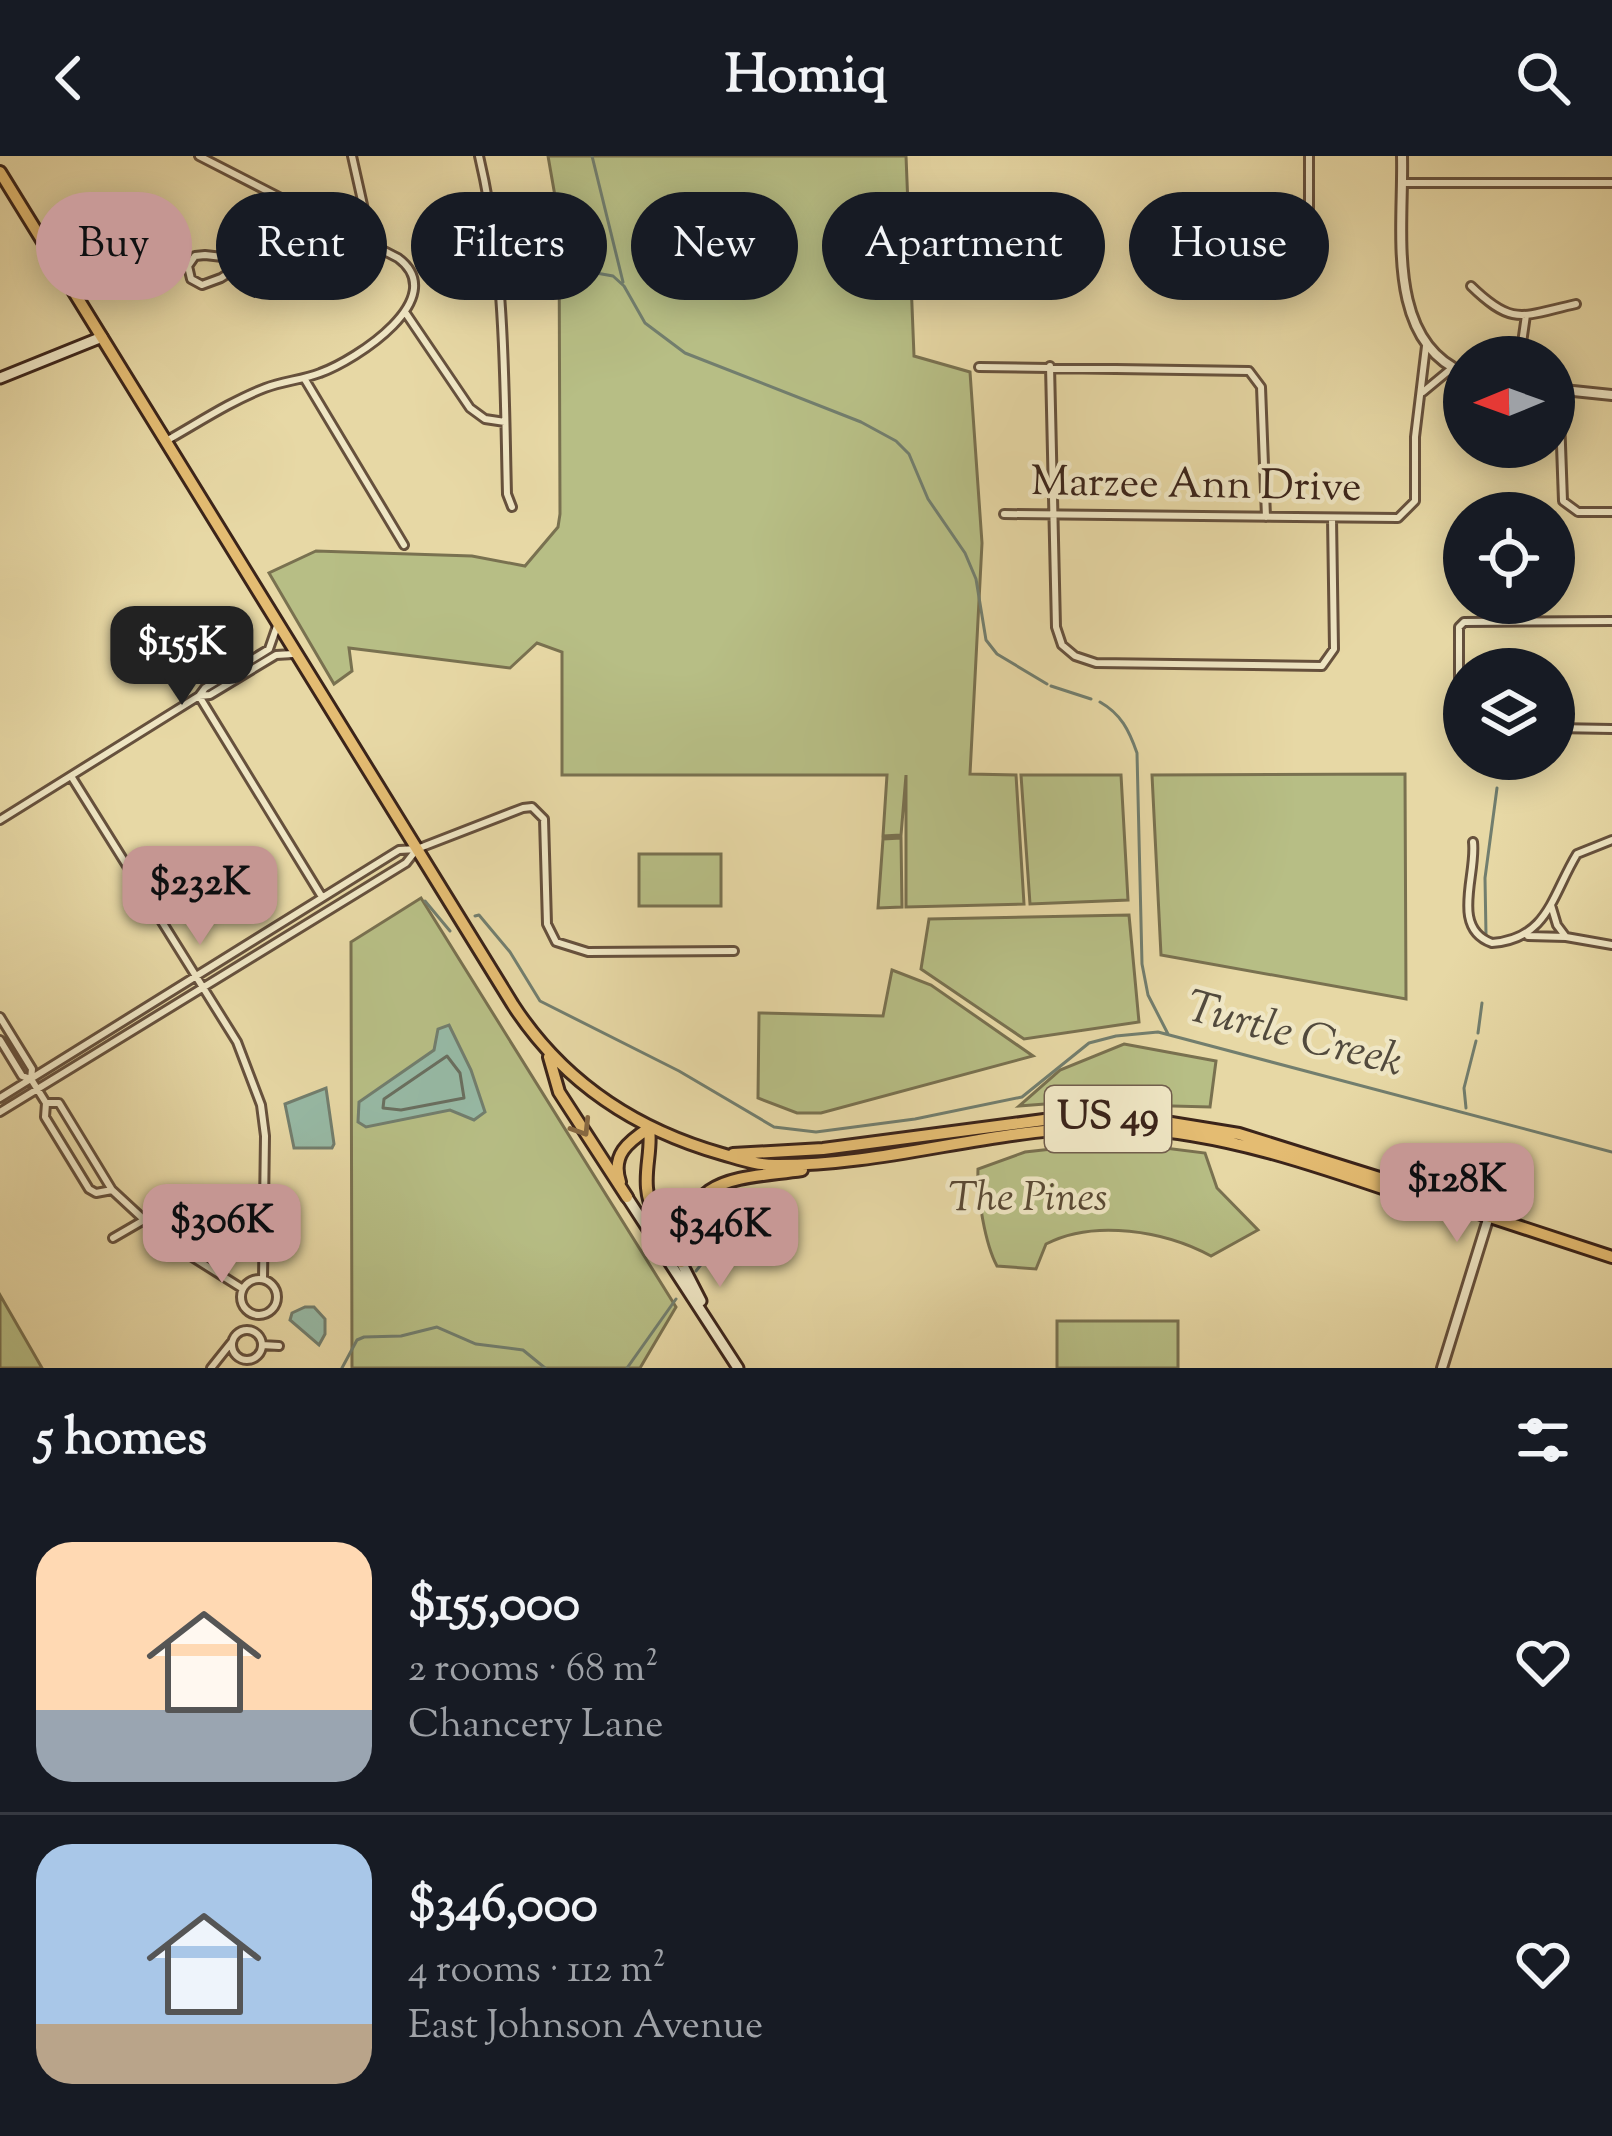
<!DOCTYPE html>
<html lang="en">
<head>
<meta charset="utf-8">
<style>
  :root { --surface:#171b24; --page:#242831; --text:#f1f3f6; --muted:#9ea1a6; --line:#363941; --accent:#c59692 }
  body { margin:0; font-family:"Sorts Mill Goudy",serif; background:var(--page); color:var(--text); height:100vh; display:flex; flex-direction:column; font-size:45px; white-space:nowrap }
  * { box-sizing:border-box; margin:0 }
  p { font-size:39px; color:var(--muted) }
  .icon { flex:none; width:66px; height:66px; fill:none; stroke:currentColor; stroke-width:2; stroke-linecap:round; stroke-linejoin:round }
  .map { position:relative; height:1212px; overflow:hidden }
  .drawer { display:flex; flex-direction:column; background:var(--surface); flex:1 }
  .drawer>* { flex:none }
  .banner { position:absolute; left:36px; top:36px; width:1542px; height:108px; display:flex; gap:24px }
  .needle { width:78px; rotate:269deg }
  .fabs { position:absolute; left:1443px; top:180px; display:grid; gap:24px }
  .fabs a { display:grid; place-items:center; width:132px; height:132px; border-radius:50%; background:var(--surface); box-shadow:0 6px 30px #0003; font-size:60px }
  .price { position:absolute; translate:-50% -102px; padding:0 27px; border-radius:24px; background:var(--accent); color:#111; font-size:39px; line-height:78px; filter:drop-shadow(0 3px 6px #0008) }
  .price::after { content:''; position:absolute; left:50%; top:72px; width:36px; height:27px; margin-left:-18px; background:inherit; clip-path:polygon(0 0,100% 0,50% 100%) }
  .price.on { background:#222; color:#fff }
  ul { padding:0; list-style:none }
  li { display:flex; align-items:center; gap:36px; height:300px; padding:0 36px }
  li+li { border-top:3px solid var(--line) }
  li span { display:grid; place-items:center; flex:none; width:336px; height:240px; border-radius:36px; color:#555 }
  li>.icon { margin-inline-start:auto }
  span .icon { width:144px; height:144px; fill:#fffc; stroke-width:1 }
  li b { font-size:51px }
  h2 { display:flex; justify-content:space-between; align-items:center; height:144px; padding:0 36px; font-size:51px }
  .chip { padding:0 42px; border-radius:54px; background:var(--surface); box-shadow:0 6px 30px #0003; font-size:42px; line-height:108px }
  .chip.on { background:var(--accent); color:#111 }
  header { display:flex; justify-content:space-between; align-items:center; height:156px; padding:0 36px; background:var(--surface); font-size:54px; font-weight:800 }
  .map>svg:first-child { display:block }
</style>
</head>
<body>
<header><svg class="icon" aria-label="back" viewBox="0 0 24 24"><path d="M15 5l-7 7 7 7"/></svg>Homiq<svg class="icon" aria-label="search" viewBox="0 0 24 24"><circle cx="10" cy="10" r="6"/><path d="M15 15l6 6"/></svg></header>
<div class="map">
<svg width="1612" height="1212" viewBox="0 0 1612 1212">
  <rect width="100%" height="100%" fill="#e7d8a5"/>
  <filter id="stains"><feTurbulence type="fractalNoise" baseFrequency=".00167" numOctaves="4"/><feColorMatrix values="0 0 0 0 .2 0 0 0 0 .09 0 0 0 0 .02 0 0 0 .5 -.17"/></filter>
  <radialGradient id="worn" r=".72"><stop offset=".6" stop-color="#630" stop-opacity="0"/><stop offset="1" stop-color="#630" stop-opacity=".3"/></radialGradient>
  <!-- green -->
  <path fill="#b7be85" stroke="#797150" stroke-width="3" d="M548,0H906L914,200L970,216L982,387L970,618L1016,619L1024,748L906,751V619L901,679L883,680L887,619H562V496L537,487L510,512L349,492L352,515L334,528L269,417L316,395L472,400L525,410L558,371L560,358L559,63Z
    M1405,618L1406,843L1161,799L1152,619Z
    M1021,619H1121L1128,744L1030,748Z
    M901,682L902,751L878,752L883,683Z
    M639,698H721V750H639Z
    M421,742L676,1151L640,1212H352L351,786Z
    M1129,759L1139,866L1024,883L921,813L929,763Z
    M892,814L931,829L1033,900L821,957H797L758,942L759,857L883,860Z
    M1124,888L1216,905L1210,951L1058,947L1019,950L1060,914Z
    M1088,989H1141L1205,997L1217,1032L1258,1074L1211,1100C1165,1075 1094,1063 1046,1088L1036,1113L997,1110C985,1088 977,1039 978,1013L1025,996Z
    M0,1139L42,1212H0Z
    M1057,1165H1178V1212H1057Z"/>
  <!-- water -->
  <path fill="#97baa6" stroke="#727e6e" stroke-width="3" d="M449,869L471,914L485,956L474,964L450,954L366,971L358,966L359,946L434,894L438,873Z
    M326,932L334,988L332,992H294L285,948Z
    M305,1151H314L325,1163V1178L319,1189L290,1164L292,1157Z"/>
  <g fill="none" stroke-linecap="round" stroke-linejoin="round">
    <!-- shore -->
    <path stroke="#696f60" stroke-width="3" d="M447,900L460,917L464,942L401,954L383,952L384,943Z"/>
    <!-- stream -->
    <path stroke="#727e6e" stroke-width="3" d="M592,0L623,126
      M554,119L563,122L585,115L613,120L624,130L645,167L685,197L861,266L896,285L909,298L928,343L965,397L976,423L986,484L997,498L1047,528
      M1506,513L1525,508
      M1051,530L1091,543
      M1100,546C1121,558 1129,574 1137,597L1142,808L1148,839L1168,878
      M425,745L450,775
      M475,760L479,759L510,796L540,845L679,915L774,971L816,976L915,963L1022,941L1089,887L1116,880L1158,876L1612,996
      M1486,779L1485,722L1497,632
      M1478,877L1482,847
      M1466,952L1464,932L1476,885
      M696,1115L735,1065L752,1036
      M342,1212L357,1184L364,1181L401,1180L437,1171L476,1188L523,1194L545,1212
      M627,1212L676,1143"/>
    <!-- minor casing -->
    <g stroke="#66513d" stroke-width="12">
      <path id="minor" d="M352,0L372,89
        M479,0C506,114 504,222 507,338L512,351
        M1309,0V61L1315,74
        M1403,27H1612
        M205,99L249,104L221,122L202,129L191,123L188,110L195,100Z
        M249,104L315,60
        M500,125L554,126
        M1471,130C1513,171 1522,160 1576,148
        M405,156L470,252L485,263L505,266
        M1520,201L1526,159
        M1050,210L1056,471L1062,489L1075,500L1096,507L1322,510L1334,493L1332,362
        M979,211L1249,215L1261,231L1266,361
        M304,222L404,389
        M1559,233L1563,345L1578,356H1612
        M1423,236L1452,212
        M166,285C198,267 231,245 265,232C283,225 302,224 320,217C356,204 452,142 398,102L199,0
        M1004,358L1398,362L1415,345V281L1426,190
        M277,470L269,493L205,532L199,540L210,539L276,499L293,498
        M1464,571L1459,563V471L1464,466L1612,465
        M1554,572L1612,573
        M71,620L237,886L261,949L265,980L263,1123
        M0,664L199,540L322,741
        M1473,686C1477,719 1450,772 1492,787C1548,783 1552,739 1577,698L1612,684
        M1551,749L1557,769L1566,781L1612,789
        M1528,780L1566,781
        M0,861L32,913L31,923L46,947L45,961L89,1033L96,1037L112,1034
        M0,884L22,920L31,923
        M0,942L399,694L417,693L523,652L532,651L544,663L547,768L556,786L588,796L734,795
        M46,947H59L112,1034L167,1085L243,1133
        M0,956L406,707L417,693
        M113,1082L144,1064
        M241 1141a18 18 0 1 1 36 0a18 18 0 1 1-36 0Z
        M232 1189a15 15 0 1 1 30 0a15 15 0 1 1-30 0Z
        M262,1189L279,1190
        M211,1212L231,1187"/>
    </g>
    <!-- tertiary casing -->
    <g stroke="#66513d" stroke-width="14">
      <path id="tertiary" d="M1402,0C1404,70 1384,184 1464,217
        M1554,233L1612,239
        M1442,1212L1489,1060"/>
    </g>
    <!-- secondary casing -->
    <g stroke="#3b241a" stroke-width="15">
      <path id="secondary" d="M0,222L102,181
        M627,1041L738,1212
        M681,1106L701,1145"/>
    </g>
    <!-- trunk casing -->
    <g stroke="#3b241a" stroke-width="16">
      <path id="trunk" d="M0,16L513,849C563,926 634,973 722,998C740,1003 756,1009 775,1009C894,1010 1009,966 1128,972C1241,978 1347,1021 1453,1056L1478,1057
        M549,901L559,936L627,1041
        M649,972C652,992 645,1011 647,1032C649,1058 668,1082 680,1104
        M733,998L823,993L1044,964L1159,965L1239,978L1456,1046L1478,1057L1612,1101
        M620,1026C611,999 628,986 649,972
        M681,1106C685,1018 731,1024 802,1014"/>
    </g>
    <!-- minor -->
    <use href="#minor" stroke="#efe6c4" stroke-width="6"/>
    <!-- tertiary -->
    <use href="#tertiary" stroke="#efe6c4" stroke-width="8"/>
    <!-- secondary -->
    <use href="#secondary" stroke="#efe6c4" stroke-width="9"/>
    <!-- trunk -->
    <use href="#trunk" stroke="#e4bc72" stroke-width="10"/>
  </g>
  <!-- one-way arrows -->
  <defs><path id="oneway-chevron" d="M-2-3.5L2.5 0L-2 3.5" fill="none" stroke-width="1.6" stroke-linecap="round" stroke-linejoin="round" transform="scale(3)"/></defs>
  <use stroke="#876842" href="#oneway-chevron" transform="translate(582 972) rotate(58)"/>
  <g text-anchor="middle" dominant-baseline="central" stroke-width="9" stroke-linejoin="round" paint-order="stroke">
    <!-- shield labels -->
    <rect fill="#efe6c4" stroke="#715e4d" stroke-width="3" x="1045" y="930" width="126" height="66" rx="9"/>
    <g font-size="39" font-weight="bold" fill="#3b241a">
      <text x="1108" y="963">US 49</text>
    </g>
    <!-- street labels -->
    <g font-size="42" fill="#3b241a" stroke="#efe6c4">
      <text transform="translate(1196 331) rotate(1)">Marzee Ann Drive</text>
    </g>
    <!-- park labels -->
    <g font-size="42" font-style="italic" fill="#5a4a35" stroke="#efe6c4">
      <text x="1028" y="1044">The Pines</text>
    </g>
    <!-- water labels -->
    <g font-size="45" font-style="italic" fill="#524a3d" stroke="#efe6c4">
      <text transform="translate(1294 881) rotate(15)">Turtle Creek</text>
    </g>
  </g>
  <rect width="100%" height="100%" filter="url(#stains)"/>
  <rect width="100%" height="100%" fill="url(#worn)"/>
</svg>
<div class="fabs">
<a><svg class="needle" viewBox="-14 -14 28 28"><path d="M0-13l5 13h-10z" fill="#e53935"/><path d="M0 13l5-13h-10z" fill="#9ea1a6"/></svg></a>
<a><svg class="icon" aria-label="locate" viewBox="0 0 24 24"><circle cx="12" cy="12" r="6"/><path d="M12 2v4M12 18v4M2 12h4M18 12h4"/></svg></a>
<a><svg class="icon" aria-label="layers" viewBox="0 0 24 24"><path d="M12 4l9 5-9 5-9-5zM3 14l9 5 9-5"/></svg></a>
</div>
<b class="price on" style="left:182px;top:552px">$155K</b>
<b class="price" style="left:200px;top:792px">$232K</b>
<b class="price" style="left:1457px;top:1089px">$128K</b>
<b class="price" style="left:222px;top:1130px">$306K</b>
<b class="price" style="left:720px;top:1134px">$346K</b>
<div class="banner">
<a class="chip on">Buy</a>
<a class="chip">Rent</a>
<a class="chip">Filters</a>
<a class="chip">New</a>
<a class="chip">Apartment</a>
<a class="chip">House</a>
</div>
</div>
<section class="drawer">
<h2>5 homes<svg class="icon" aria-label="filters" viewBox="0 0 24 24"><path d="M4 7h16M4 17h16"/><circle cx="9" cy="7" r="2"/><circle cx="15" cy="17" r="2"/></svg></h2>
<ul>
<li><span style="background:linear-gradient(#ffd9b3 70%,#9aa5b1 0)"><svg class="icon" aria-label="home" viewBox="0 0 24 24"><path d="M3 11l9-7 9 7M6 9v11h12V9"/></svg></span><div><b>$155,000</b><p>2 rooms · 68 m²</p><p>Chancery Lane</p></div><svg class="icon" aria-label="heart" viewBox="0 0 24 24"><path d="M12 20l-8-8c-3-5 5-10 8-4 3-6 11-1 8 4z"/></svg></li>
<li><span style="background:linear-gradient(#a9c7e8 75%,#b9a48a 0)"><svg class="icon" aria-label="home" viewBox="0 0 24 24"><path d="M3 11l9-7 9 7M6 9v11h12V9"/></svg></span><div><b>$346,000</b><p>4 rooms · 112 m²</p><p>East Johnson Avenue</p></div><svg class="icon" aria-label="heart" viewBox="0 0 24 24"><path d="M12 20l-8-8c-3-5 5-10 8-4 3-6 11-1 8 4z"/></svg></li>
</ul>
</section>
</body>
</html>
